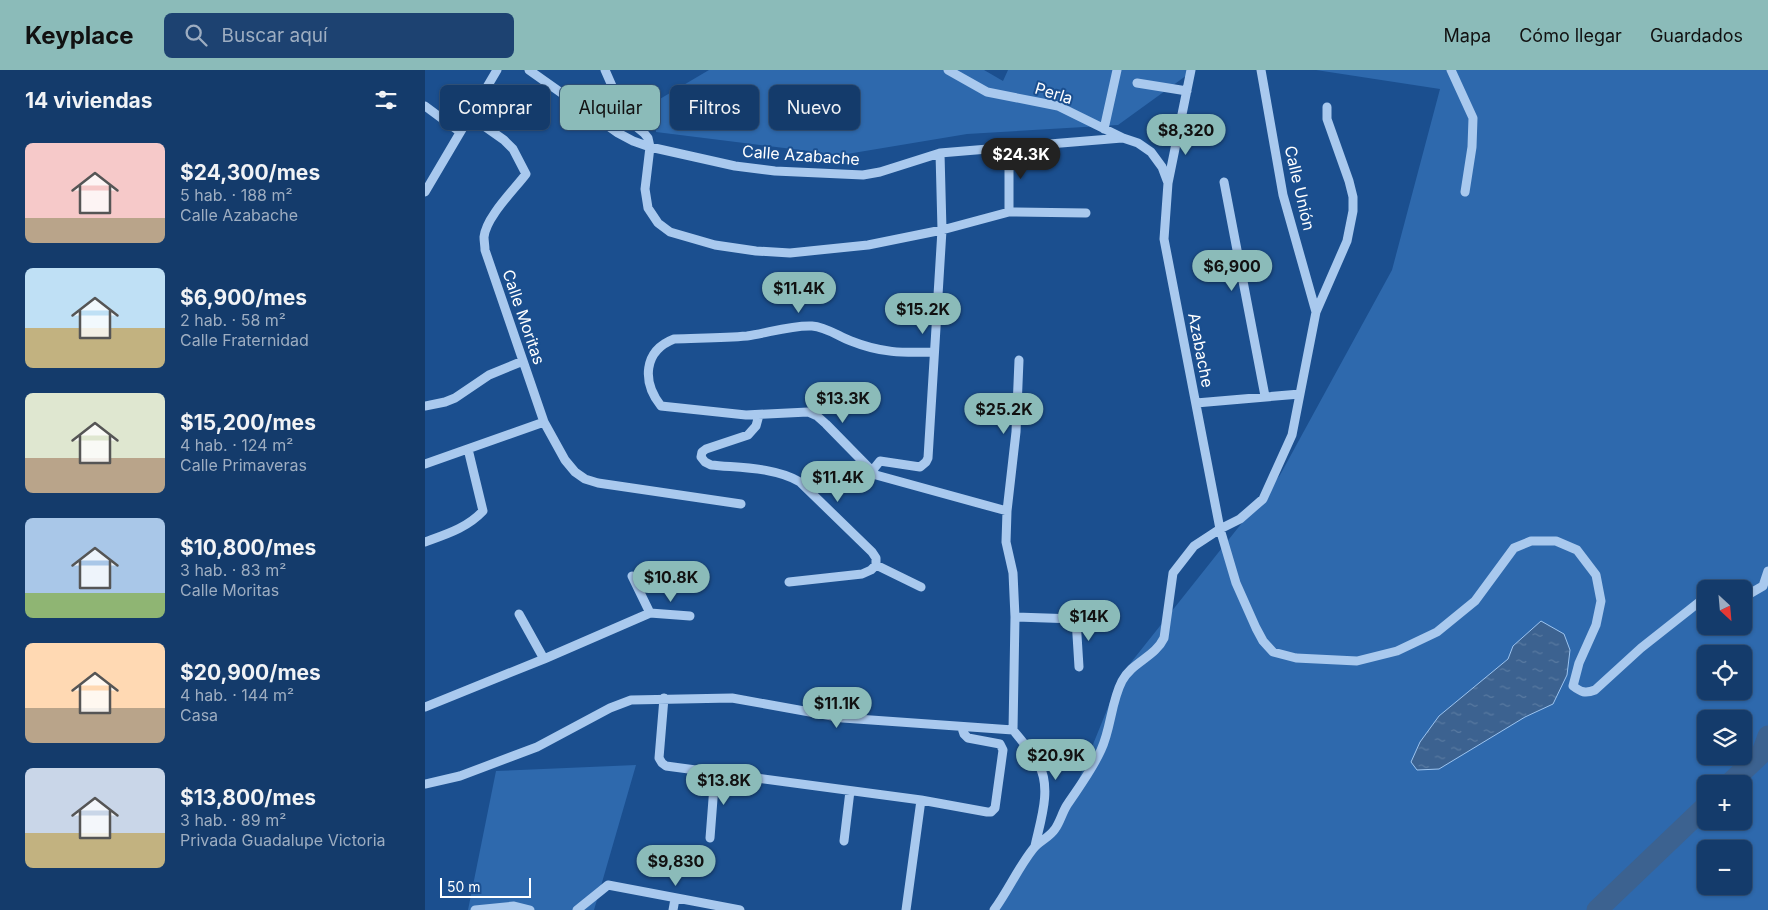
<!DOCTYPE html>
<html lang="es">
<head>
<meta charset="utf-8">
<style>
  :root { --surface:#143b6b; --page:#1d4271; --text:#f1f3f6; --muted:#9dadc1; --line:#33557e; --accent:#8bbbb9 }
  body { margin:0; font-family:Inter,sans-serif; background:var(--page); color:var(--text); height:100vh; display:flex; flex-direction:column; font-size:19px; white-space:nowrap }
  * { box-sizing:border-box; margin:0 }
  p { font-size:16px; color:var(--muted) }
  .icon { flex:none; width:28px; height:28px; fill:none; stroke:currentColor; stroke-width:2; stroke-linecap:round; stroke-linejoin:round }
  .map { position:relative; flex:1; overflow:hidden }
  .details { display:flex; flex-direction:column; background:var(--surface); width:425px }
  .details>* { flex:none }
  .hud { position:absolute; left:15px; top:15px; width:475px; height:45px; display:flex; gap:10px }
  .needle { width:32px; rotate:154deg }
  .buttons { position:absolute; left:1272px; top:510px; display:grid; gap:10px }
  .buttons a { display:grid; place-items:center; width:55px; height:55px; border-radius:8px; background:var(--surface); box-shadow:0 1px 4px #0004,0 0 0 1px var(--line); font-size:25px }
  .scale { position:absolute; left:15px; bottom:12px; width:91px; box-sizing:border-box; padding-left:5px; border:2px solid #fff; border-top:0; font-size:14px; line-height:18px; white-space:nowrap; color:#fff; -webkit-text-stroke:4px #1b4f8f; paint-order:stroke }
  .price { position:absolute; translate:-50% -42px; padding:0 11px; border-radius:18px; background:var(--accent); color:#111; font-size:16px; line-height:32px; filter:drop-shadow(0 1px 2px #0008) }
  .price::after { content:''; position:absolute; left:50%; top:30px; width:15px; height:11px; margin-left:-8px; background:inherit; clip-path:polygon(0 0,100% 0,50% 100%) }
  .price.current { background:#222; color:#fff }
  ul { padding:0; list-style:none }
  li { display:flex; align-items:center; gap:15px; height:125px; padding:0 25px }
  li span { display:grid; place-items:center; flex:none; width:140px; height:100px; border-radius:8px; color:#555 }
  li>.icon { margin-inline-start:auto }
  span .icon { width:60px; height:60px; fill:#fffc; stroke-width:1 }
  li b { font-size:21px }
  h2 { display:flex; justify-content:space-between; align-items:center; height:60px; padding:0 25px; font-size:21px }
  .pill { padding:0 18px; border-radius:8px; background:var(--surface); box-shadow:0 1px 4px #0004,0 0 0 1px var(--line); font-size:18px; line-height:45px }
  .pill.current { background:var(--accent); color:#111 }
  header { display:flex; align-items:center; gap:30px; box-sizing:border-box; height:70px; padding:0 25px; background:var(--accent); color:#111 }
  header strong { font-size:24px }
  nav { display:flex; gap:28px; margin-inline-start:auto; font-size:18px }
  .search { width:350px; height:45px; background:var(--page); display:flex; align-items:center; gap:12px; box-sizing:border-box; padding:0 18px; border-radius:8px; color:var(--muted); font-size:19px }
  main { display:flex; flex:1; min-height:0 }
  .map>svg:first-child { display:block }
</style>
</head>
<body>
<header>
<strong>Keyplace</strong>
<div class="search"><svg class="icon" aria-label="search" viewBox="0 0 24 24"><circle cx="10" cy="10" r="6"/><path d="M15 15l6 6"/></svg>Buscar aquí</div>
<nav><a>Mapa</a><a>Cómo llegar</a><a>Guardados</a></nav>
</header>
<main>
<section class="details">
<h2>14 viviendas<svg class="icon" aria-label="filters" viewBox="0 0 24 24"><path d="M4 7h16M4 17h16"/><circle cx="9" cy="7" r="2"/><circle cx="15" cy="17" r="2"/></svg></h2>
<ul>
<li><span style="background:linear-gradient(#f6c9c9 75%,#b9a48a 0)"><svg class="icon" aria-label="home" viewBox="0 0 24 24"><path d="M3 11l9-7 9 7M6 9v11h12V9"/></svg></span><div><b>$24,300/mes</b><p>5 hab. · 188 m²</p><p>Calle Azabache</p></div></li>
<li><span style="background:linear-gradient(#bfe0f5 60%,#c2b280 0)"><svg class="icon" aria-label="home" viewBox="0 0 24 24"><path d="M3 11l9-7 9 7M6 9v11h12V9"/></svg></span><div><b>$6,900/mes</b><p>2 hab. · 58 m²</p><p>Calle Fraternidad</p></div></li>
<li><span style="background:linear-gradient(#dfe7d0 65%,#b9a48a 0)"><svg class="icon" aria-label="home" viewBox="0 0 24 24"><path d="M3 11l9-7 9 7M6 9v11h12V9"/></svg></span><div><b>$15,200/mes</b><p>4 hab. · 124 m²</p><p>Calle Primaveras</p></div></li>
<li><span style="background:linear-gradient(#a9c7e8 75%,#8fb573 0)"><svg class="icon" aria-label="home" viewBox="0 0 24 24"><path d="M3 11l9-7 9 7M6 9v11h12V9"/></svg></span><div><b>$10,800/mes</b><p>3 hab. · 83 m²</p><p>Calle Moritas</p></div></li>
<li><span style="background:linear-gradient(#ffd9b3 65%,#b9a48a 0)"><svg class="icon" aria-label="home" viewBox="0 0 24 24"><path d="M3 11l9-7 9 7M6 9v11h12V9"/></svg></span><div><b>$20,900/mes</b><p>4 hab. · 144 m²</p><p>Casa</p></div></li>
<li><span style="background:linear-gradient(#c9d6e8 65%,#c2b280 0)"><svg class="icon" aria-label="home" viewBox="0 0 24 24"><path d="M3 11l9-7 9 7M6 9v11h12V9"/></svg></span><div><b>$13,800/mes</b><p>3 hab. · 89 m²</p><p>Privada Guadalupe Victoria</p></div></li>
</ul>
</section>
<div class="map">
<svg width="1343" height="840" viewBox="0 0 1343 840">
  <defs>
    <pattern id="water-ripples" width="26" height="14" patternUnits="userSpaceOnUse" patternTransform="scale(1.25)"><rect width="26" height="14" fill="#3c6290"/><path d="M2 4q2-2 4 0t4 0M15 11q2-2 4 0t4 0" fill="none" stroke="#597aa1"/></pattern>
  </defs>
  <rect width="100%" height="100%" fill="#1b4f8f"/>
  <!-- green -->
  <path fill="#2e69ad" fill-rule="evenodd" d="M284,0H559L578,11L583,0H769L693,55L542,64L416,85L231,62L228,33Z
    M891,0H1343V840H570L644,734L696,605L855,405L967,200L1015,19ZM1281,519H1319V556H1281ZM1281,584H1319V621H1281ZM1281,649H1319V686H1281ZM1281,714H1319V751H1281ZM1281,779H1319V816H1281Z
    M211,695L169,840H43L71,701Z"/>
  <!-- water -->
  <path fill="url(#water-ripples)" stroke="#9cc4f0" d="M1116,551L1139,564L1145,580L1142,605L1128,634L1100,647L1014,699L992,700L986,692L995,672L1014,646L1083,589L1088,576Z"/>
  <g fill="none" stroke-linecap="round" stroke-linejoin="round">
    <!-- river -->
    <path stroke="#3c6290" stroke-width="21" d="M1304,714L1337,683L1343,666
      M1172,840L1281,736"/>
    <!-- minor -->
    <path stroke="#a9c9ee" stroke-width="9" d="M104,0L193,63L208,71L225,77L310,96L350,101L438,105L455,102L515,83L697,68
      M180,0L198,41L208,54L219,63L223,68L225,77L220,119L223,138L233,153L245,162L290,175L331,181L365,183L443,175L517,160L584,142L661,143
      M523,0L562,22L633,36L698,68L713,73L726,82L737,97L743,113L739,169L795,459L811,513L831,558L838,571L848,582L871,588L932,591L972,581L1012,562L1050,531L1089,478L1106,471H1131L1152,480L1171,505L1176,531L1171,555L1154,593L1148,616C1156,622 1160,624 1170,620L1216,578L1273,533L1281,530
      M836,0L858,125L891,242
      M1026,0L1048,48L1047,77L1040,122
      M712,13L762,21
      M0,36L35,62
      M45,46L79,70L88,79L101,104C89,120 61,147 59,167C59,171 60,176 60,180L119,352L140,390L150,402L160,409L173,413L316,434
      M679,59L692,0
      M799,112L840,326
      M743,113L766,0
      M0,122L72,0
      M584,142V78
      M509,282C477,283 456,283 426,271C413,266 401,257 387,256C366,255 343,263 322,266C298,268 274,268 249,269C218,281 217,312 236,336L321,345L383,342L392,346L401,354L451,405L582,441
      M771,333L875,324
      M0,336L20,332L30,328L64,305L98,291
      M334,345L331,356L323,365L281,379L277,382L276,387L280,392L286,395C313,398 351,397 375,412L447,482L451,488V495L446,500L437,504L364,512
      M0,394L119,352
      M447,401L455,391L495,397L501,392L503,388L517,160L515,83
      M0,472C22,464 42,458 58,441L43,379
      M451,495L496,517
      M207,506L225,543
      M1319,527L1338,516L1343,501
      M94,544L119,589
      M590,547L651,549L654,597
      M239,628L234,688L237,693L241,696L496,730L562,742H566L570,738L578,680L575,674L543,668L539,664L537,658
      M0,637L119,589L225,543L265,546
      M588,660L590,547L588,503L581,472L582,441L591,362L594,290
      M588,660C597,671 607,682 614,695C627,719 615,752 610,776
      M0,714L35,706L112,677L185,638L206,630L307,628L418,648L588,660
      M285,768L290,703
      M419,771L425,721
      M50,840L89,836L105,840
      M152,840L183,815L315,840
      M248,840L250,829
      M481,840L496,730
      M569,840C583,821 593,798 608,779C614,771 624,768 630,759C635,752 637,743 642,735C654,717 667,700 676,680C686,659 686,632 697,611C707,592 730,587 739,568L748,503L769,476L795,459L815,449L838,429L867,365L891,242L922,171L928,141V127L924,111L902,49V37"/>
  </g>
  <g text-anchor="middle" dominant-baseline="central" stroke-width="4" stroke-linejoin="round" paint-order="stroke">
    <!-- street labels -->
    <g font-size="16" fill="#fff" stroke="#1b4f8f">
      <text transform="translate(629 23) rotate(17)">Perla</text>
      <text transform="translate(376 85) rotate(4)">Calle Azabache</text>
      <text transform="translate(875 118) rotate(77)">Calle Unión</text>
      <text transform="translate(99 247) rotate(71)">Calle Moritas</text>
      <text transform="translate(776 280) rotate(79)">Azabache</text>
    </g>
  </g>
</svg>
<div class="buttons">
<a><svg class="needle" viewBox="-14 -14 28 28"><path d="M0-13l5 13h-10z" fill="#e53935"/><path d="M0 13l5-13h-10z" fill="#9dadc1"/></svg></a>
<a><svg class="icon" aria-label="locate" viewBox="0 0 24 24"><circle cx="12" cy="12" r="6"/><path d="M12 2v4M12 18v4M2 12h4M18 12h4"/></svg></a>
<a><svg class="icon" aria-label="layers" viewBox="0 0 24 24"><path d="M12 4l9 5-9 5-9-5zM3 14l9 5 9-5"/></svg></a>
<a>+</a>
<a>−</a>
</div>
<div class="scale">50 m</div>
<b class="price" style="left:761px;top:86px">$8,320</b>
<b class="price current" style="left:596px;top:110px">$24.3K</b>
<b class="price" style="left:807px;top:222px">$6,900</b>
<b class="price" style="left:374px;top:244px">$11.4K</b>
<b class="price" style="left:498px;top:265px">$15.2K</b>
<b class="price" style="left:418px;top:354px">$13.3K</b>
<b class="price" style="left:579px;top:365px">$25.2K</b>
<b class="price" style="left:413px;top:433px">$11.4K</b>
<b class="price" style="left:246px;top:533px">$10.8K</b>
<b class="price" style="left:664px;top:572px">$14K</b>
<b class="price" style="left:412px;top:659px">$11.1K</b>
<b class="price" style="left:631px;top:711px">$20.9K</b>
<b class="price" style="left:299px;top:736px">$13.8K</b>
<b class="price" style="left:251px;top:817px">$9,830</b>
<div class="hud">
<a class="pill">Comprar</a>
<a class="pill current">Alquilar</a>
<a class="pill">Filtros</a>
<a class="pill">Nuevo</a>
</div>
</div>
</main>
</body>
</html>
